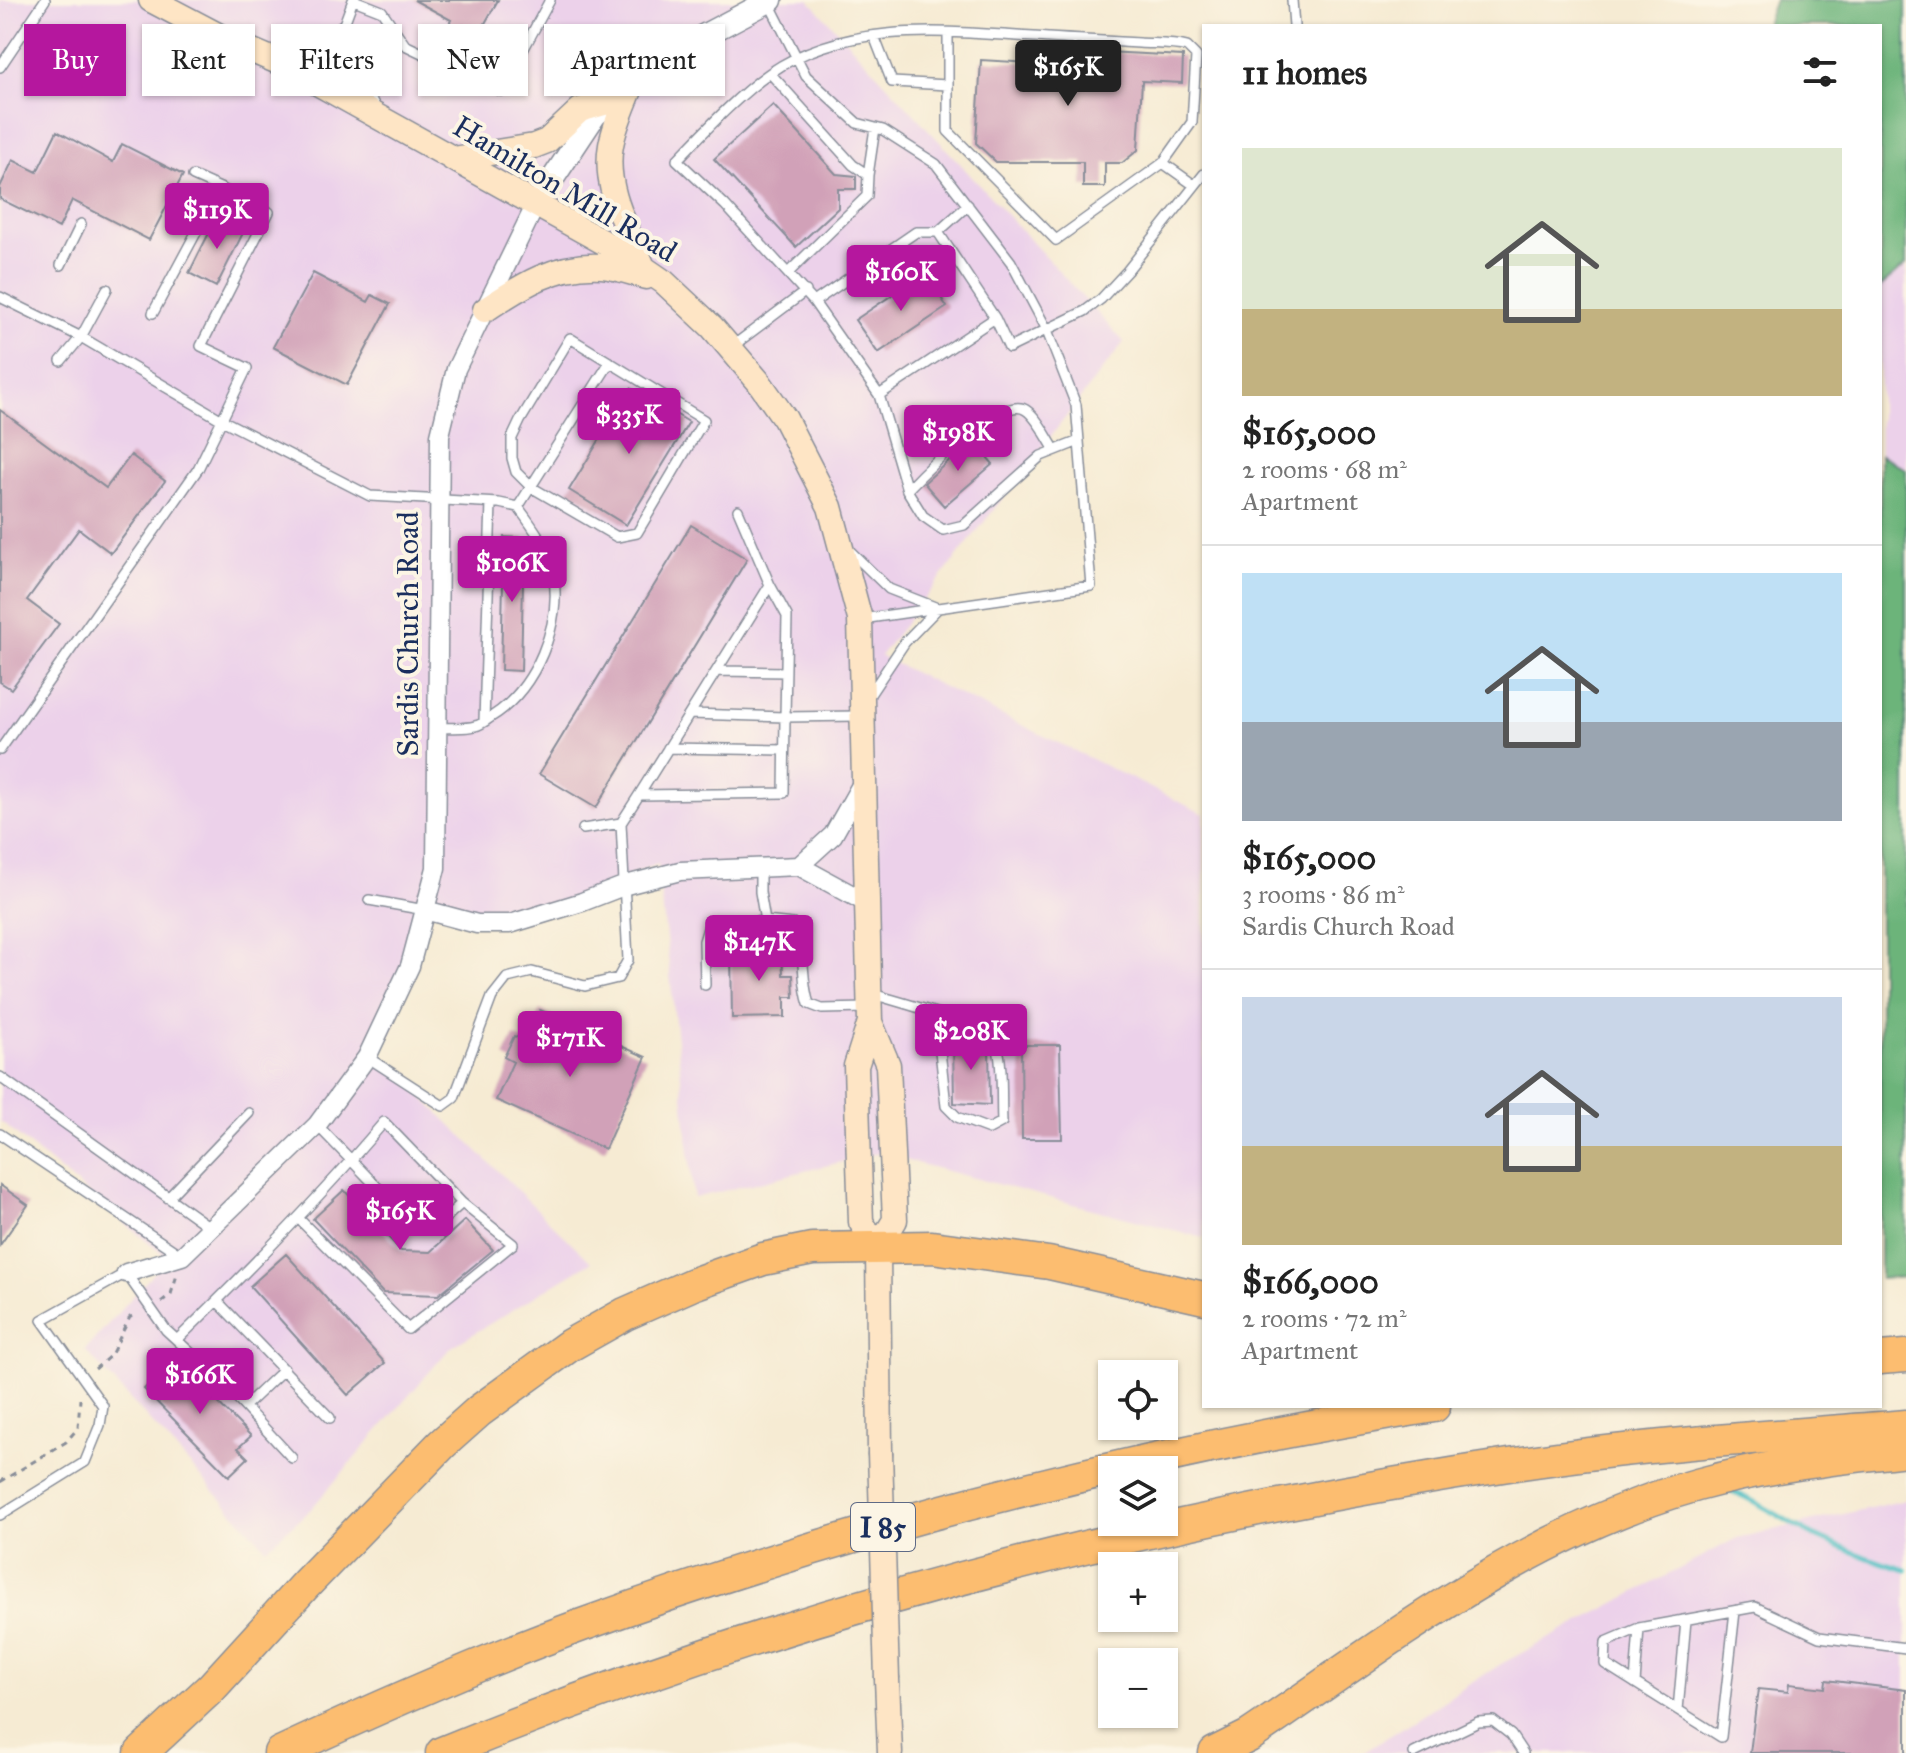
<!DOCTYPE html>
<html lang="en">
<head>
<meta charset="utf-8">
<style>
  :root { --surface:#fff; --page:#f6f6f6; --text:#222; --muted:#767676; --line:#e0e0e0; --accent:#b5179e }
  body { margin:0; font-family:"IM FELL Great Primer",serif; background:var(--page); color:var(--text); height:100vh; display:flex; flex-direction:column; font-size:30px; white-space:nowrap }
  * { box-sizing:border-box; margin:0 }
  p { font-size:26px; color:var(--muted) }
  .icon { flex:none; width:44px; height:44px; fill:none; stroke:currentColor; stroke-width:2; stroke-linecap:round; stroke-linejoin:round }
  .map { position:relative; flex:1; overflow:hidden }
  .side { position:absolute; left:1202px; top:24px; width:680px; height:1384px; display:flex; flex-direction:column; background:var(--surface); border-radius:0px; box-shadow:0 2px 6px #0004 }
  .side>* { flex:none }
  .hud { position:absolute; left:24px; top:24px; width:760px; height:72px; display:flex; gap:16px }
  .controls { position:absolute; left:1098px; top:1360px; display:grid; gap:16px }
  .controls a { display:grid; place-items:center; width:80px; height:80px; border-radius:0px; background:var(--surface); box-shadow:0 2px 6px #0004; font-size:40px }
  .price { position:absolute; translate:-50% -68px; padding:0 18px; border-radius:8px; background:var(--accent); color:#fff; font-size:26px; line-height:52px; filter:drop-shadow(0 2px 4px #0008) }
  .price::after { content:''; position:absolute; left:50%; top:48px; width:24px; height:18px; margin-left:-12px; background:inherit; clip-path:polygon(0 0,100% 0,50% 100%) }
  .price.current { background:#222; color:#fff }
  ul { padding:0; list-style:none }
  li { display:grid; align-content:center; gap:16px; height:424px; padding:0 40px }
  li+li { border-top:2px solid var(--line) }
  li span { display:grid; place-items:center; height:248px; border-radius:0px; color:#555 }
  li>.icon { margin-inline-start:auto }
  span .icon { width:144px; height:144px; fill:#fffc; stroke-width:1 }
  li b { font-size:34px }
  h2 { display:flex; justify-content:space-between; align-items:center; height:96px; padding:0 40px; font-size:34px }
  .pill { padding:0 28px; border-radius:0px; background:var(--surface); box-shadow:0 2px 6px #0004; font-size:28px; line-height:72px }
  .pill.current { background:var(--accent); color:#fff }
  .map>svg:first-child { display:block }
</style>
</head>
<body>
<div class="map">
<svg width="1906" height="1753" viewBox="0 0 1906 1753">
  <rect width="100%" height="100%" fill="#fcf5e5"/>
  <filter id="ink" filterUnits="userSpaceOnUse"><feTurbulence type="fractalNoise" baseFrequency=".0125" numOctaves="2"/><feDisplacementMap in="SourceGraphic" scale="16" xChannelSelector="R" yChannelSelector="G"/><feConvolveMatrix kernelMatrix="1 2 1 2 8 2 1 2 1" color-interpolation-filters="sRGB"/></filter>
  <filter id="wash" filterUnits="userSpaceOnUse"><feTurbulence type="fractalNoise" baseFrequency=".006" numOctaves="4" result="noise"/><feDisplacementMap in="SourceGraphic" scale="32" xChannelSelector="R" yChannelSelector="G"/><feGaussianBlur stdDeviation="1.8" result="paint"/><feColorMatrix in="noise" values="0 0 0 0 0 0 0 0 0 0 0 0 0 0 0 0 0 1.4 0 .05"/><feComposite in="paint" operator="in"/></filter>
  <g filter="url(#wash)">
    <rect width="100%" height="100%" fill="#f6ebd3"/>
    <!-- built -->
    <path fill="#ecd1ea" d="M0,0H809L1124,342L880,656L1204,814V1238L878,1153L694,1198L658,863L537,917L430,909L391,1032L374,1050L591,1262L450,1348L310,1510L266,1548L85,1350L167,1258L0,1121Z
      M1906,265V469L1880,455V287Z
      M1906,1500V1753H1363L1501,1664L1737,1538Z"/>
    <!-- forest -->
    <path fill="#6cb47a" stroke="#44726c" stroke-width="2" d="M1775,0H1906V265L1880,287V26H1765Z
      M1880,455L1906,469V1277L1880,1279Z"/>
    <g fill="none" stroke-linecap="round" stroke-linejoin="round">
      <!-- stream -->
      <path stroke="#51bfc5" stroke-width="5" d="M1731,1491C1760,1502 1785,1521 1813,1535C1843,1549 1874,1561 1906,1570"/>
    </g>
    <g id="blocks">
      <!-- building -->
      <path fill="#d1a1b8" d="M414,0H498L479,34L464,25L460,33L448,26L451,20Z
        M1067,50L1183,56L1182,83L1142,81L1138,150L1122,163H1105V187H1083V162H996L976,143L981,60L1066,65Z
        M773,105L836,174L856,176V189H838V208L796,247L714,159Z
        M57,131L113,162L122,144L183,175L149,240L72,200L59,228L0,199V187L13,160L37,172Z
        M218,215L245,229L216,287L189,273Z
        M313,273L368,302L372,295L390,304L347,385L273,347Z
        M925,273L947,307L878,353L855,320Z
        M631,388L689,422L626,525L569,490Z
        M0,410L106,488L131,455L165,481L111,553L79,529L27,600L59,624L11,689L0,682Z
        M972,440L993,464L944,506L924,483Z
        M691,525L747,559L596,808L539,774Z
        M504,537L524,538L521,671L501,670Z
        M782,948L783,975H793L794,997H785V1017L732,1018L731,949Z
        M540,1010L646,1057L605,1149L496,1100L513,1062L504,1057L514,1036L526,1041Z
        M953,1037H974L989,1050L990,1105L954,1103Z
        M1021,1045H1060L1062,1139H1022Z
        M0,1185L28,1205L0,1245Z
        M344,1190L401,1251L430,1252L465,1220L493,1250L438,1295L383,1293L313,1219Z
        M286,1254L385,1363L348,1395L250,1286Z
        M175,1359L251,1436L238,1448L248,1458L229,1476L144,1389Z
        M1826,1680L1906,1690V1753H1750L1758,1689L1788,1692L1789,1684L1825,1688Z"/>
    </g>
  </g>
  <g filter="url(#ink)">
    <use href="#blocks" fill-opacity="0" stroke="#888d98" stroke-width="2"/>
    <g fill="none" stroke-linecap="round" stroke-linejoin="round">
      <!-- service casing -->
      <g stroke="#888d98" stroke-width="12">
        <path id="service" d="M354,0L382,11L405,45L501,91L550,0
          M1292,0L1294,26
          M768,1L806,76L857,123L883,130L936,164L1011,262L1045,326L1076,405L1091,586L862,619
          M344,24L363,86L375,106
          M948,34V131L1056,240L1163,163
          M874,36L892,82L948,85
          M285,63L344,24L353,0
          M0,67L45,0
          M770,73L853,165L868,175L867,196L789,272
          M868,175L875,128
          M193,176L220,188
          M61,265L81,224
          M0,297L81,337L222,420L370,496L499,503L518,507L610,362
          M814,302L916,232H938L968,205
          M995,318L1009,348L1085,311L1101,299L1127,271L1204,174
          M570,338L704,420L637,533L617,537L531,487L516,472L512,458V438L520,421Z
          M730,348L806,291
          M61,361L81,337L107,289
          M879,395L995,318L938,232
          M1079,441L1041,456L964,525L943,530L923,516L907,490L879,395L814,302L725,205L677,160C706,130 736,97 770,73C850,17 957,33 1048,38C1078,40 1109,41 1139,43C1155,44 1172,43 1187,47L1196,56L1192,122L1163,163L1194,185
          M907,490C924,472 1002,393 1026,410C1038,418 1047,438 1055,450
          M849,550L889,589L935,607
          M717,671L786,672
          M869,696L905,642L938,608
          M690,714L785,717L787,616L770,585
          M484,721L491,503
          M438,728C450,727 465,729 475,726C481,725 487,720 491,717C536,689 563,623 553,572C548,547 533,527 518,507
          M668,748L784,750
          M0,750L198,469L247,368L201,346L269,212L220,188L153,313
          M639,795L770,585L738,510
          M583,829L621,823
          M760,867V892L765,921L793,924C807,947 800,978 809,1004L822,1009L867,1008
          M369,900L425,910
          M705,985L704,941L709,925L765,921
          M873,994C901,1003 985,1023 997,1047C1003,1059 1001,1105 1002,1122L989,1129L957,1117L946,1106L936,1014
          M367,1057L443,1106L454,1098L492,997L507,978L532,972L585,986L618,978L628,960L621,823L639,795L784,793L785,717L859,716
          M0,1077L211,1228
          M0,1134L182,1256
          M168,1198L249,1113
          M299,1219L408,1329L513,1244L462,1203
          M217,1301L330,1418
          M177,1340C249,1270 319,1199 384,1122L462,1203L433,1229L415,1226L317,1125
          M245,1406L284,1369
          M0,1515L85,1462L100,1425L103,1406L42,1320L126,1273L166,1330L217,1377L292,1458
          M1735,1611L1721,1737L1605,1664L1606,1642L1639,1628L1755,1607L1819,1637L1906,1648
          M1635,1683L1639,1628
          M1678,1710L1686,1620
          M1414,1753L1478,1722L1493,1721L1511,1735L1523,1753"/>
      </g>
      <!-- minor casing -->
      <g stroke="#888d98" stroke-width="21">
        <path id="minor" d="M799,866L833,835L864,780
          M425,910L477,924H510L582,902L626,885L680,871L799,866L867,903
          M126,1273L182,1256L317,1125L367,1057L410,966L436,868L440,435L456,369L536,204"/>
      </g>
      <!-- tertiary casing -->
      <g stroke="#888d98" stroke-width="25">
        <path id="tertiary" d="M536,204L595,115L611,101L669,54L771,0"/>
      </g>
      <!-- secondary casing -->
      <g stroke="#888d98" stroke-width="27">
        <path id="secondary" d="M151,0L229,41L283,64L616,249L664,282L712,327L759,382L785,419L830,507L860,619L870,1022L856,1066L858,1132L861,1222L878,1248
          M632,85C624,105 615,124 611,145C603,188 627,228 643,267
          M453,159L534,146L547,141L580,110L611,101
          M485,310C521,286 556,263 602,266C616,267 632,273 646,277
          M870,1022L888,1065L895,1220L878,1248L880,1453
          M887,1679L890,1753"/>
      </g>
      <!-- motorway casing -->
      <g stroke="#888d98" stroke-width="35">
        <path id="motorway" d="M1880,1358L1906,1356
          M141,1753L212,1687L306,1584L442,1444L479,1411L570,1345L625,1314L693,1284L763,1259L812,1249L932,1247L1049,1263L1204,1298
          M280,1753C379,1707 480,1662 582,1625C858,1525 1144,1452 1434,1406
          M442,1753C787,1611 1153,1518 1522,1463C1649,1444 1778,1436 1906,1426
          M1215,1753L1249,1736C1391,1640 1529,1532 1697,1485C1765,1466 1836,1458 1906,1450"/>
      </g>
      <!-- path -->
      <path stroke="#888d98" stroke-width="3" stroke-dasharray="6 6" stroke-linecap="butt" d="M161,1302L171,1294L177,1275
        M95,1369L111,1355L130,1317L138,1315
        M0,1482L66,1442L78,1428L80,1399"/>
      <!-- service -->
      <use href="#service" stroke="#fff" stroke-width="9"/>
      <!-- minor -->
      <use href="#minor" stroke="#fff" stroke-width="18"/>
      <!-- tertiary -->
      <use href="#tertiary" stroke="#fff" stroke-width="22"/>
      <!-- secondary -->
      <use href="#secondary" stroke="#fee5c5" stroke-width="24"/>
      <!-- motorway -->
      <use href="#motorway" stroke="#fcbd6f" stroke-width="32"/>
      <!-- secondary-bridge casing -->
      <g stroke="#888d98" stroke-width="27" stroke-linecap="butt">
        <path id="secondary-bridge" d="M880,1453L887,1679"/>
      </g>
      <!-- secondary-bridge -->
      <use href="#secondary-bridge" stroke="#fee5c5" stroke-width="24"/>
    </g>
  </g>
  <g text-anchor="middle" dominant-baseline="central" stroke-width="8" stroke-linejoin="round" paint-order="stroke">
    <!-- shield labels -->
    <rect fill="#fcf5e5" stroke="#5e6a86" stroke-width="2" x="851" y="1503" width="64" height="48" rx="6"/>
    <g font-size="28" font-weight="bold" fill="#1b2f5e">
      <text x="883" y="1527">I 85</text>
    </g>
    <!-- street labels -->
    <g font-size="30" fill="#1b2f5e" stroke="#fcf5e5">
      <text transform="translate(565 189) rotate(31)">Hamilton Mill Road</text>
      <text transform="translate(408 634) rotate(-90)">Sardis Church Road</text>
    </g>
  </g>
</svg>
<div class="controls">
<a><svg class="icon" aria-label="locate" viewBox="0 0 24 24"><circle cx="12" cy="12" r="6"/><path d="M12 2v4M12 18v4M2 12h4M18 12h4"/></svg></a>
<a><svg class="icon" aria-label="layers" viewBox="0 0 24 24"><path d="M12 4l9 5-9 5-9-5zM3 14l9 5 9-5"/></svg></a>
<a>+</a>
<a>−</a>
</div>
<b class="price current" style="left:1068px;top:108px">$165K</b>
<b class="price" style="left:217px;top:251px">$119K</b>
<b class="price" style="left:901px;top:313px">$160K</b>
<b class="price" style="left:629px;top:456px">$335K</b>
<b class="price" style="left:958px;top:473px">$198K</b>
<b class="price" style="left:512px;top:604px">$106K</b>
<b class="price" style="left:759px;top:983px">$147K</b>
<b class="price" style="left:971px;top:1072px">$208K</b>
<b class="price" style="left:570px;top:1079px">$171K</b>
<b class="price" style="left:400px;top:1252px">$165K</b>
<b class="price" style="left:200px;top:1416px">$166K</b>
<div class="hud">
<a class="pill current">Buy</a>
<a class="pill">Rent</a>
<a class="pill">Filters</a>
<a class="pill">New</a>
<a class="pill">Apartment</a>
</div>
<section class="side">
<h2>11 homes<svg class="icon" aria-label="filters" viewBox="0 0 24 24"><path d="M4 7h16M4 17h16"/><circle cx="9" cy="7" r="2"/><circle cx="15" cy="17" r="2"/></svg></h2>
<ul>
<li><span style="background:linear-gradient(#dfe7d0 65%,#c2b280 0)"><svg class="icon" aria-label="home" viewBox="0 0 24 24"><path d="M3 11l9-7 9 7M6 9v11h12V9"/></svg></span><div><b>$165,000</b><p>2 rooms · 68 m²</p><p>Apartment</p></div></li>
<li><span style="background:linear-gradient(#bfe0f5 60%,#9aa5b1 0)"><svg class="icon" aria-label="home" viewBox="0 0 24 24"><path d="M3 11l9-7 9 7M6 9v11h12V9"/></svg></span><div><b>$165,000</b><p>3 rooms · 86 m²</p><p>Sardis Church Road</p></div></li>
<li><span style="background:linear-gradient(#c9d6e8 60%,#c2b280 0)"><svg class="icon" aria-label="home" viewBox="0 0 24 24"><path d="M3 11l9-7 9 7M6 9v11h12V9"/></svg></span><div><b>$166,000</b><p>2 rooms · 72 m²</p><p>Apartment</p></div></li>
</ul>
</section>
</div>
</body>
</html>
